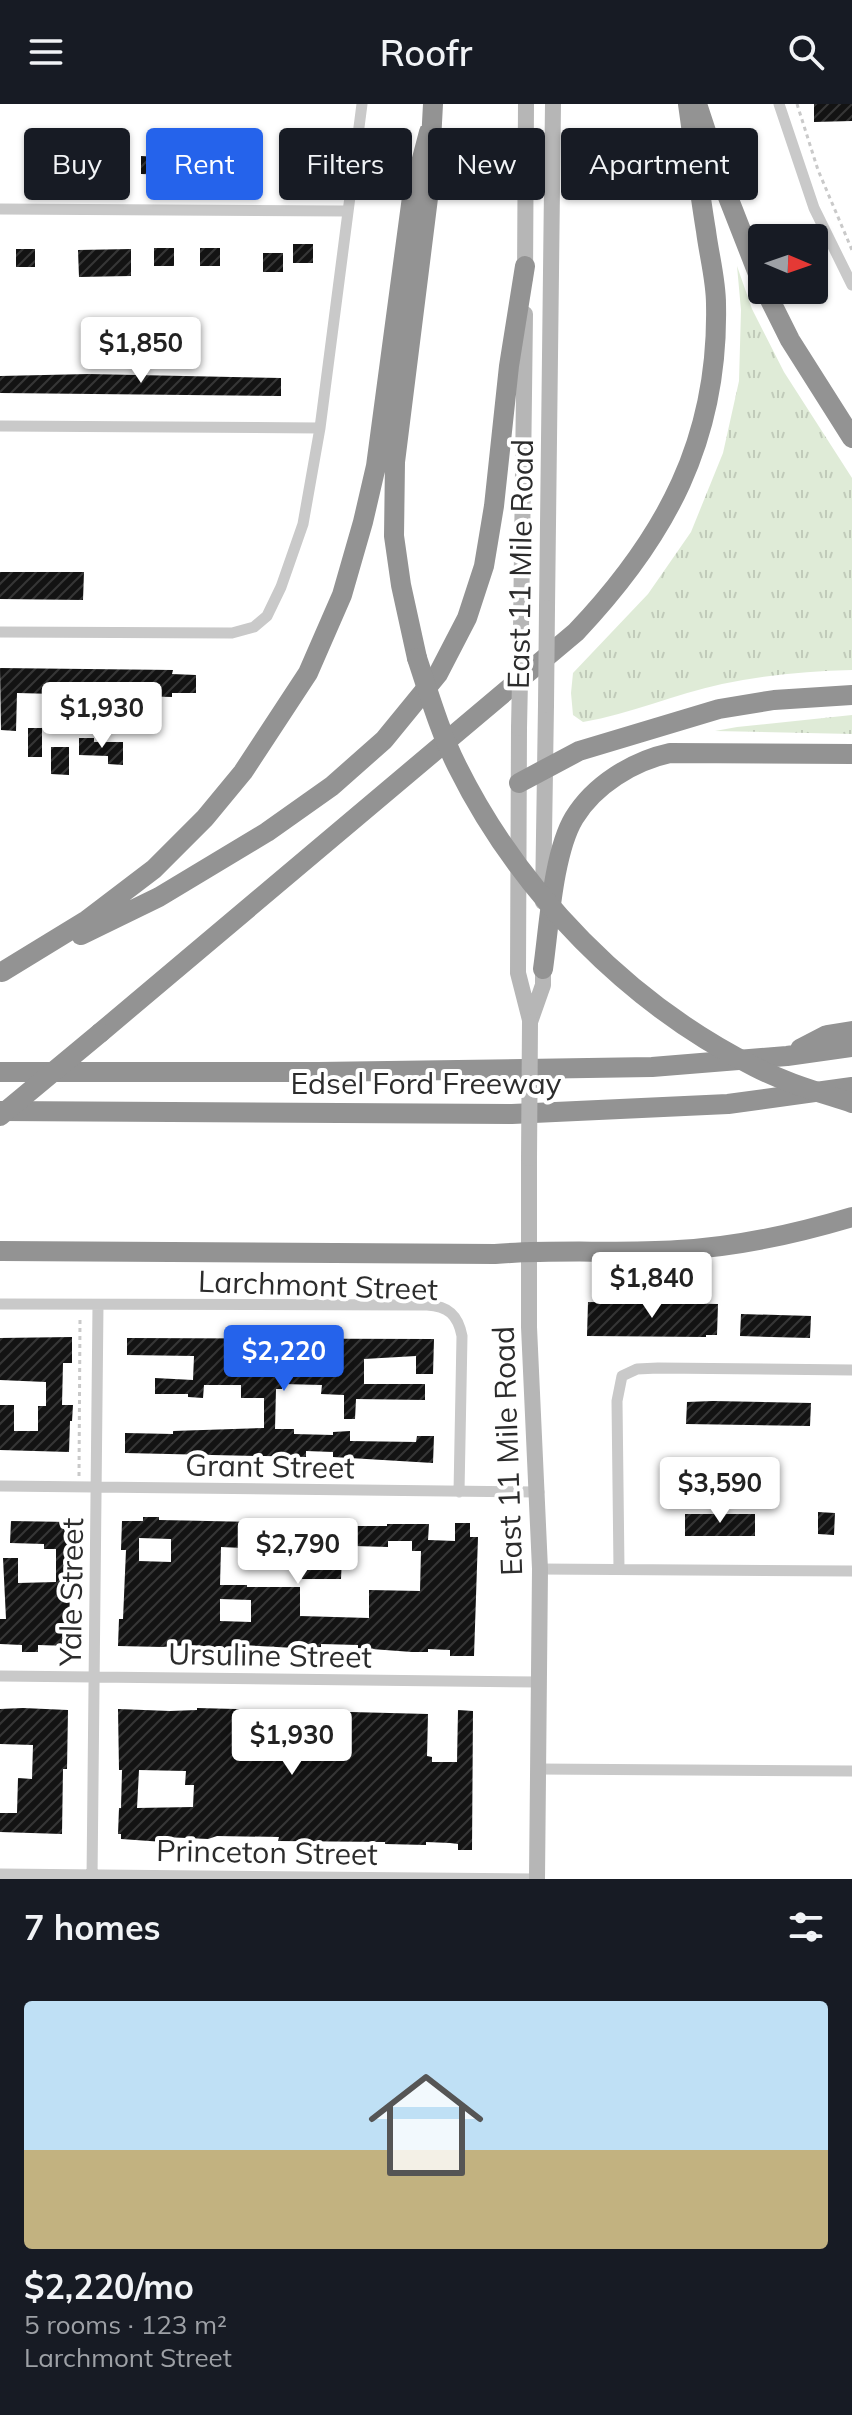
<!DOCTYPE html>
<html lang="en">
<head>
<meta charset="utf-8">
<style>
  :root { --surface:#171b24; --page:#20242c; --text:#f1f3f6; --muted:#9ea1a6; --line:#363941; --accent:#2563eb }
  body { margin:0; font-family:Mulish,sans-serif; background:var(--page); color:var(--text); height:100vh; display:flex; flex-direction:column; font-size:30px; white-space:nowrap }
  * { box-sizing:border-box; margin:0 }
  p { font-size:26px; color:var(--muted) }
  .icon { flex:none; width:44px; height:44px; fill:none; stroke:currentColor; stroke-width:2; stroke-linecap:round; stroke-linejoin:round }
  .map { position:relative; height:1775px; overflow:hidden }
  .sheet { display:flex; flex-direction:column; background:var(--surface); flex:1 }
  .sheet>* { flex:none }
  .top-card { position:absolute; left:24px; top:24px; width:804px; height:72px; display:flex; gap:16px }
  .needle { width:52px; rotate:92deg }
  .buttons { position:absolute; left:748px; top:120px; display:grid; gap:16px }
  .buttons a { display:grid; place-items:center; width:80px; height:80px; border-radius:8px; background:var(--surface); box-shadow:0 2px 6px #0004; font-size:40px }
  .price { position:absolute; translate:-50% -68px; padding:0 18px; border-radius:8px; background:#fff; color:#222; font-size:26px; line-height:52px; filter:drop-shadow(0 2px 4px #0008) }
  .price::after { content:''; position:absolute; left:50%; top:48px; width:24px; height:18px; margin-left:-12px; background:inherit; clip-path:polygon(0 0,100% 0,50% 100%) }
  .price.active { background:var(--accent); color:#fff }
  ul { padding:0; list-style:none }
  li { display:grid; align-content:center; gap:16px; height:424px; padding:0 24px }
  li+li { border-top:2px solid var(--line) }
  li span { display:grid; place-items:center; height:248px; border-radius:8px; color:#555 }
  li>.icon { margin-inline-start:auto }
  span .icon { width:144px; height:144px; fill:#fffc; stroke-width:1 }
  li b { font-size:34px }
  h2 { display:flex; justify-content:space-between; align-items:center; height:96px; padding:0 24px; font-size:34px }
  .pill { padding:0 28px; border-radius:8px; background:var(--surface); box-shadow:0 2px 6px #0004; font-size:28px; line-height:72px }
  .pill.active { background:var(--accent); color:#fff }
  header { display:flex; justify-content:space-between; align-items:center; height:104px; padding:0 24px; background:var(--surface); font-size:36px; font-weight:600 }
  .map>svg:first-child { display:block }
</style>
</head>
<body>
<header><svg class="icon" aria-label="menu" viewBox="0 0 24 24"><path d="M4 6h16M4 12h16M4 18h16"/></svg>Roofr<svg class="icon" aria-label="search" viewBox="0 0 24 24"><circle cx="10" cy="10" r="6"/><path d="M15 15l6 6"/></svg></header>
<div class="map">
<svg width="852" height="1775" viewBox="0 0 852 1775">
  <defs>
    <pattern id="grass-tufts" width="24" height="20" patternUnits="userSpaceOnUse" patternTransform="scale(2)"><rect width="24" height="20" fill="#dfebd7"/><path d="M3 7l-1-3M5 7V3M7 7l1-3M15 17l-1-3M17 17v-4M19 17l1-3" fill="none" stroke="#c0cab9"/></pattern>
    <pattern id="building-hatch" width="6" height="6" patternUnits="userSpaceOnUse" patternTransform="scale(2)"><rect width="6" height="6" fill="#131313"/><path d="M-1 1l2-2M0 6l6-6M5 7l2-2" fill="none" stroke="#363636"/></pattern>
  </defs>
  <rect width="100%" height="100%" fill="#fff"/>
  <!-- grass -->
  <path fill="url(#grass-tufts)" d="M737,162L752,205L784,268L852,374V566C808,567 765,571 722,580C675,590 631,610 583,618L573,611L571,589L573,569L648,490L691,428L723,349L739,277L741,206Z
    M852,611V630L715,627L737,623Z"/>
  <!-- building -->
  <path fill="url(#building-hatch)" fill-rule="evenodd" d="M814,0H852V17L814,18Z
    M141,52L228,57V75H208V72L141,70Z
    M282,54H302V73H282Z
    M293,140H313V159H293Z
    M154,144H174V162H154Z
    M200,144H220V162H200Z
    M16,145H35V163H16Z
    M131,145V172L79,173L78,146Z
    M263,149H283V168H263Z
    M89,270L281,274V292L0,289V272Z
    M0,468H84L83,496L0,495Z
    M0,564L173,566L172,570L196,571V589H172V593L17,589L16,627L1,626Z
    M28,624H42V653H28Z
    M79,634H94V638H123V661L108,660V652L79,651Z
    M51,643H69V671L51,670Z
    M588,1198L718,1200L717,1231H706V1233L587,1232Z
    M741,1210L811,1212L810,1234L740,1232Z
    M72,1233V1259H63L62,1301H73L72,1317H70L69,1348L0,1346V1301H14V1327H38V1302H46V1278L0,1276V1234Z
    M127,1234L434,1235L433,1270H416V1252L364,1255V1280H425V1296L356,1295L355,1315H344V1291L321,1290L322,1281L282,1280V1285H276L275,1325H294V1330L333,1331V1328L350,1327V1337L416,1338L417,1332H434L433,1359L333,1353V1348L306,1347V1353L125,1349V1329L173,1330V1327L264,1324V1294H241V1281H204L203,1294L188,1293V1290H155V1274L193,1276L194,1252L127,1251Z
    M713,1297L811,1299L810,1322L686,1320L687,1298Z
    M818,1408L835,1409L834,1431L818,1430Z
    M685,1410H755V1432H685Z
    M143,1413H159V1416L354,1420V1422H387V1420H429L428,1436L455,1437V1419H470V1433H478L474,1552H450V1546L428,1545V1548H412L358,1544V1541L321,1540V1543L295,1544L242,1541V1545L188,1541L162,1543L118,1542L119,1515H123L126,1446H121L122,1417H143ZM139,1434L171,1435V1458L139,1457ZM243,1436L303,1437L302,1475H341L342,1453L354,1449V1442L388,1443V1437H412V1447H421L420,1487L369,1486V1514L300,1512V1483H247V1481H220L221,1443L243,1444ZM220,1495L251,1496V1518L220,1517Z
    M11,1417L69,1418L70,1542L38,1541V1548H22V1541L0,1540V1515H6L3,1454H18V1479L56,1478V1445H44V1440L10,1439Z
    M23,1604L68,1606L67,1665H63L62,1730L0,1728V1709H17L18,1674L32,1675L33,1641L0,1640V1605Z
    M197,1604L428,1610L427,1652L432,1653V1658H457L458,1606L473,1607L472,1746H458V1740L450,1739L426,1738V1741L385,1740V1738L278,1737L279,1733L217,1732L208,1735L164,1733V1738L121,1735V1730H118L119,1704H121L122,1666H119L118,1605L170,1607L197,1606ZM139,1666L186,1667L185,1681H194L193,1703L137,1704Z"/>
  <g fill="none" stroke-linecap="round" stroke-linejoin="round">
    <!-- path -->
    <path stroke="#c9c9c9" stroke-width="3" stroke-dasharray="4 4" stroke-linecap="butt" d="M797,0L818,66L852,146
      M79,1372L80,1215"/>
    <!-- minor -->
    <path stroke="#c9c9c9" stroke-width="11" d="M779,0L814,104L852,181
      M0,105L348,107
      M0,322L320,324
      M0,528L232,529L254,523L267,512L281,483L303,420L320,324L362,0
      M0,1200L427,1201C448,1202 458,1211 462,1232L459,1388
      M0,1382L539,1388
      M540,1465L852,1467
      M619,1465L617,1297L622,1272L637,1265L658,1264L852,1266
      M0,1572L539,1578
      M538,1665L852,1667
      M0,1770L533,1775
      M92,1775L98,1201"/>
    <!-- secondary -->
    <path stroke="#b6b6b6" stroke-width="16" d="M525,174L526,0
      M547,504L553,0
      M521,527L525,210
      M519,624L518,869L530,916
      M543,798L546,601
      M530,918L543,881V853
      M529,1054V1223L540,1465L537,1775"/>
    <!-- motorway -->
    <path stroke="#939393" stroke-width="20" d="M697,0L726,88L762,180
      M765,186L790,236L852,334
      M417,554L401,481L394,432L395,358L428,94L433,0
      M519,679L579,647L719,605L774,596L852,591
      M81,831L159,793L267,728L332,682L384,636L438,570L467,514L484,462L494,402L509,262L525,162
      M543,865C549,823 553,749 574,714C594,681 633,657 670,649L852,650
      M2,868L87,816L154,765L205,714L243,668L308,569L342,491L363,418L376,362L412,93L429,28
      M100,929L576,528C666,433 719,335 716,200C716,176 709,151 706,127C699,85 694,42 688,0
      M800,945L827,931L852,927
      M0,968H318L652,963L787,952L852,943
      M0,1007L512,1010L728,1000L852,983
      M0,1147L495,1150C556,1145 617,1150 678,1146C738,1143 795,1130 852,1113"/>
    <!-- secondary-bridge -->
    <path stroke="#b6b6b6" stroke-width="16" d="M546,601L547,504
      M519,624L521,527
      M529,1054L530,918"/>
    <!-- motorway-bridge -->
    <path stroke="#939393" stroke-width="20" d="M417,554C429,590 440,628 457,662C520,789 629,900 755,963C786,979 819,988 852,999
      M0,1012L100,929"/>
  </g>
  <g text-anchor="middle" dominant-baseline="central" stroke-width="8" stroke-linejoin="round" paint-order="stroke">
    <!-- street labels -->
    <g font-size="30" fill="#2c2c2c" stroke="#fff">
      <text transform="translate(520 460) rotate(-89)">East 11 Mile Road</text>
      <text x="426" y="979">Edsel Ford Freeway</text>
      <text transform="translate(318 1181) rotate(2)">Larchmont Street</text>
      <text transform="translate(507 1347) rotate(-92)">East 11 Mile Road</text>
      <text transform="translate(270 1362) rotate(1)">Grant Street</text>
      <text transform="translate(71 1488) rotate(-89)">Yale Street</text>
      <text transform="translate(270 1551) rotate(1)">Ursuline Street</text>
      <text transform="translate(267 1748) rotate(1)">Princeton Street</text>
    </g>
  </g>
</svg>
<div class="buttons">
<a><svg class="needle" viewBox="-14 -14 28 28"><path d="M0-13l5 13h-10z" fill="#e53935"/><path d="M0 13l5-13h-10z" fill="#9ea1a6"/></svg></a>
</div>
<b class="price" style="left:141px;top:281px">$1,850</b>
<b class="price" style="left:102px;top:646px">$1,930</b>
<b class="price" style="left:652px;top:1216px">$1,840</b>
<b class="price active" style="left:284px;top:1289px">$2,220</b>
<b class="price" style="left:720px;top:1421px">$3,590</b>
<b class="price" style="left:298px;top:1482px">$2,790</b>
<b class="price" style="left:292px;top:1673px">$1,930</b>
<div class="top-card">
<a class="pill">Buy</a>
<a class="pill active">Rent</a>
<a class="pill">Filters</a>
<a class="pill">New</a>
<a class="pill">Apartment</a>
</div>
</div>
<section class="sheet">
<h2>7 homes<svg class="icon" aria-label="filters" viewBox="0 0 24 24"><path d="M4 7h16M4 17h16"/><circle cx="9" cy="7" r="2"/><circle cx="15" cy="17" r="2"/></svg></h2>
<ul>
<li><span style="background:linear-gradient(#bfe0f5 60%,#c2b280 0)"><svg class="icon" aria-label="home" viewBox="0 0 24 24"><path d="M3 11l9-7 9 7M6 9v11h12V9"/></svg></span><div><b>$2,220/mo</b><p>5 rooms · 123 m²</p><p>Larchmont Street</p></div></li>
</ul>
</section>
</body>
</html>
